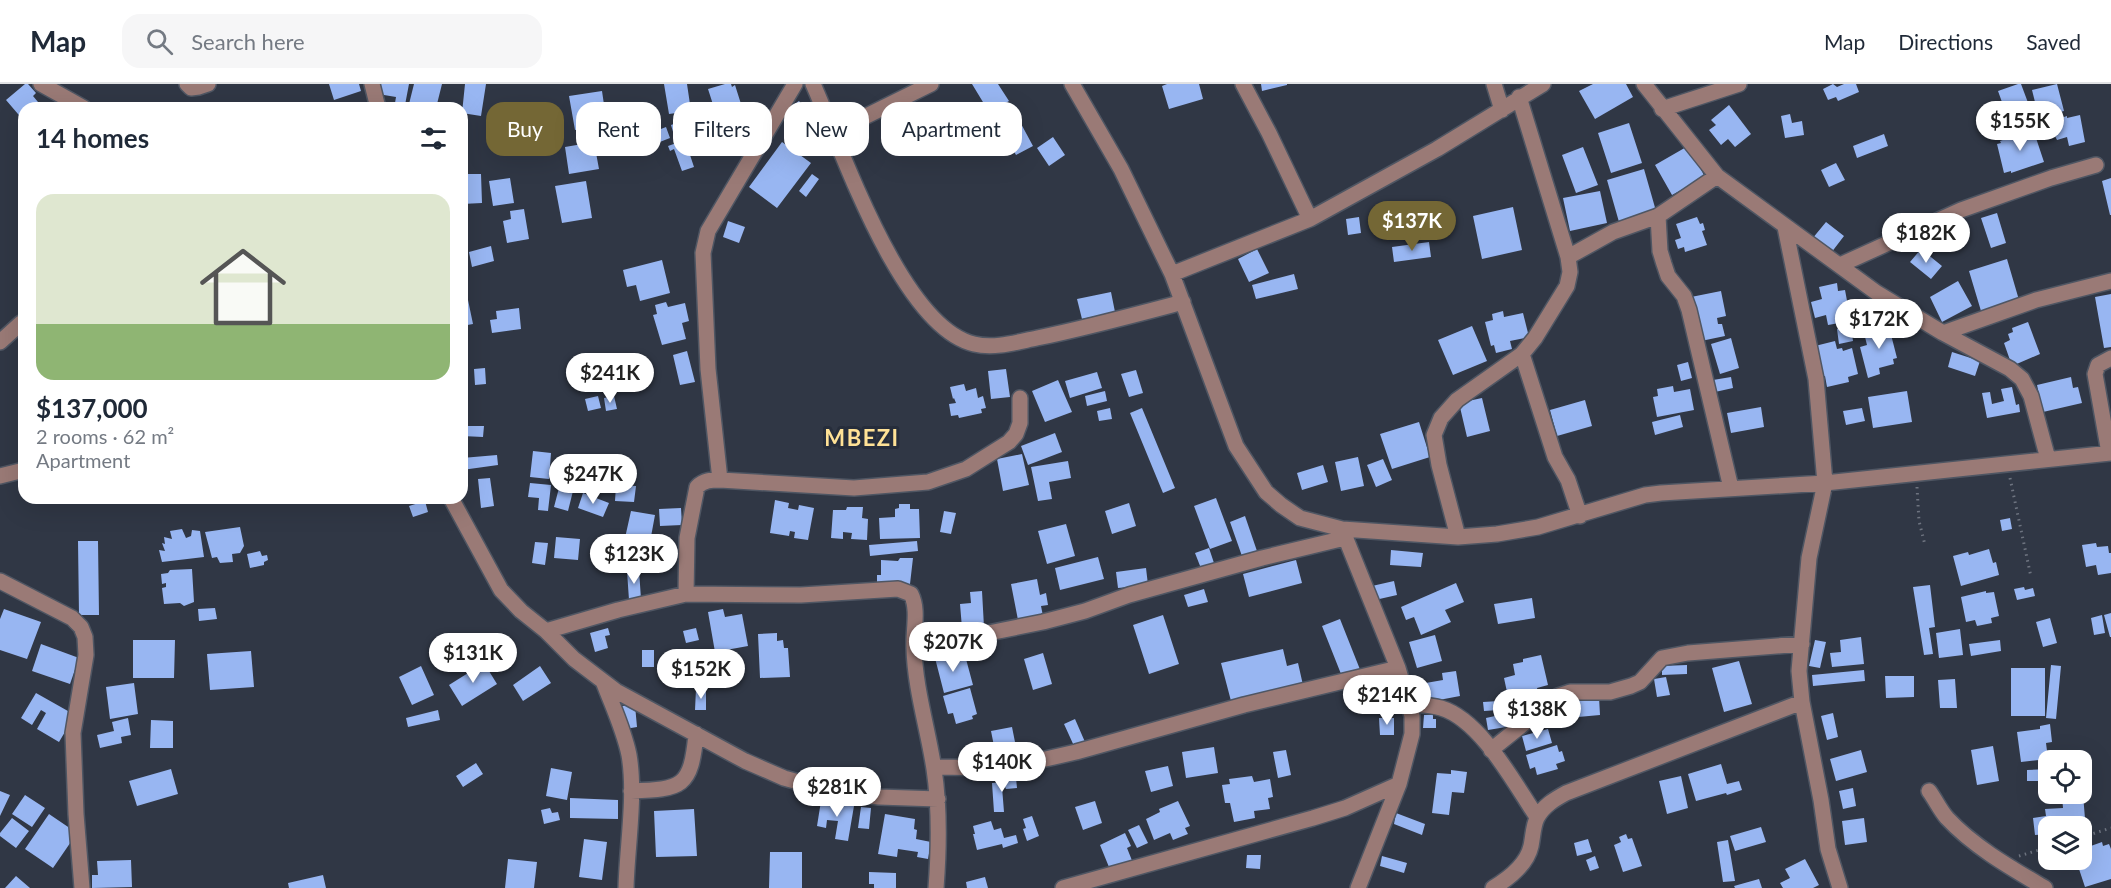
<!DOCTYPE html>
<html lang="en">
<head>
<meta charset="utf-8">
<style>
  :root { --surface:#fff; --page:#f6f6f7; --text:#1f2937; --muted:#747a83; --line:#e0e1e3; --accent:#746735 }
  body { margin:0; font-family:Lato,sans-serif; background:var(--page); color:var(--text); height:100vh; display:flex; flex-direction:column; font-size:22px; white-space:nowrap }
  * { box-sizing:border-box; margin:0 }
  p { font-size:20px; color:var(--muted) }
  .icon { flex:none; width:33px; height:33px; fill:none; stroke:currentColor; stroke-width:2; stroke-linecap:round; stroke-linejoin:round }
  .map { position:relative; flex:1; overflow:hidden }
  .drawer { position:absolute; left:18px; top:18px; width:450px; height:402px; display:flex; flex-direction:column; background:var(--surface); border-radius:18px; box-shadow:0 6px 24px #0002 }
  .drawer>* { flex:none }
  .hud { position:absolute; left:486px; top:18px; width:570px; height:54px; display:flex; gap:12px }
  .controls { position:absolute; left:2038px; top:666px; display:grid; gap:12px }
  .controls a { display:grid; place-items:center; width:54px; height:54px; border-radius:12px; background:var(--surface); box-shadow:0 6px 24px #0002; font-size:30px }
  .price { position:absolute; translate:-50% -51px; padding:0 14px; border-radius:21px; background:#fff; color:#222; font-size:20px; line-height:39px; filter:drop-shadow(0 2px 3px #0008) }
  .price::after { content:''; position:absolute; left:50%; top:36px; width:18px; height:14px; margin-left:-9px; background:inherit; clip-path:polygon(0 0,100% 0,50% 100%) }
  .price.current { background:var(--accent); color:#fff }
  ul { padding:0; list-style:none }
  li { display:grid; align-content:center; gap:12px; height:318px; padding:0 18px }
  li+li { border-top:2px solid var(--line) }
  li span { display:grid; place-items:center; height:186px; border-radius:18px; color:#555 }
  li>.icon { margin-inline-start:auto }
  span .icon { width:108px; height:108px; fill:#fffc; stroke-width:1 }
  li b { font-size:26px }
  h2 { display:flex; justify-content:space-between; align-items:center; height:72px; padding:0 18px; font-size:26px }
  .pill { padding:0 21px; border-radius:18px; background:var(--surface); box-shadow:0 6px 24px #0002; font-size:21px; line-height:54px }
  .pill.current { background:var(--accent); color:#fff }
  header { display:flex; align-items:center; gap:36px; box-sizing:border-box; height:84px; padding:0 30px; background:var(--surface); border-bottom:2px solid var(--line) }
  header strong { font-size:28px }
  nav { display:flex; gap:33px; margin-inline-start:auto; font-size:21px }
  .search { width:420px; height:54px; background:var(--page); display:flex; align-items:center; gap:15px; box-sizing:border-box; padding:0 21px; border-radius:18px; color:var(--muted); font-size:22px }
  .map>svg:first-child { display:block }
</style>
</head>
<body>
<header>
<strong>Map</strong>
<div class="search"><svg class="icon" aria-label="search" viewBox="0 0 24 24"><circle cx="10" cy="10" r="6"/><path d="M15 15l6 6"/></svg>Search here</div>
<nav><a>Map</a><a>Directions</a><a>Saved</a></nav>
</header>
<div class="map">
<svg width="2111" height="804" viewBox="0 0 2111 804">
  <rect width="100%" height="100%" fill="#303745"/>
  <!-- building -->
  <path fill="#98b6f2" d="M25,0H28L36,9L33,12L43,24H24V37L6,16Z
    M329,0H359L361,7L334,16Z
    M380,0H409L405,21L395,19L396,13L378,10Z
    M414,0H442L436,24H408Z
    M465,0H486L481,32L462,29Z
    M664,0H687L691,27L669,30Z
    M725,0H731L732,3L735,1L741,20L736,22L738,30L718,36L708,5Z
    M972,0H998L1009,17L989,28Z
    M1167,0H1199L1203,15L1169,25L1162,2Z
    M1261,0H1287V1L1262,7Z
    M1593,0H1626L1633,13L1595,35L1579,7Z
    M1833,0L1837,3L1844,0H1856L1859,8L1838,17L1836,13L1828,16L1823,5Z
    M2018,0H2021L2030,24L2007,32L1998,7Z
    M2057,0L2064,27L2039,34L2032,6Z
    M602,7L607,41L575,46L569,12Z
    M799,17L807,27L800,33L792,22Z
    M1729,21L1751,50L1735,63L1728,55L1721,61L1709,46L1716,41L1711,36Z
    M1012,23L1033,62L1016,71L995,33Z
    M1790,30L1792,39L1802,37L1804,51L1785,54L1781,32Z
    M2080,31L2085,58L2069,62L2067,53L2057,56L2055,52L2044,55L2040,41L2067,32V34Z
    M682,37L686,55L676,58L671,41Z
    M1629,39L1642,79L1611,89L1598,49Z
    M666,43L670,54L647,63L643,52Z
    M2033,45L2044,78L2011,89V87L2004,89L1997,60L2001,59L2000,57Z
    M1884,50L1888,62L1857,74L1853,62Z
    M1053,53L1065,71L1049,82L1037,64Z
    M685,56L694,83L682,87L674,65L670,67L668,62Z
    M594,58L599,85L569,90L565,63Z
    M782,58L811,79L777,124L749,103Z
    M1688,62L1705,93L1672,111L1655,81Z
    M1583,63L1598,101L1576,109L1562,71Z
    M1836,79L1845,96L1829,103L1821,86Z
    M1644,85L1656,127L1619,138L1607,96Z
    M462,90H481L482,119L462,120Z
    M812,90L819,95L806,113L799,107Z
    M510,94L514,119L493,122L489,97Z
    M2111,94V131H2110L2102,97Z
    M586,97L592,134L562,139L555,102Z
    M1600,107L1607,139L1570,147L1563,114Z
    M1513,123L1522,166L1482,175L1473,132Z
    M524,125L529,155L507,159L503,137L511,135L510,127Z
    M1997,129L2006,159L1991,164L1981,134Z
    M1359,133L1361,149L1348,151L1346,135Z
    M1697,133L1700,140L1703,139L1705,146L1702,147L1707,161L1685,168L1684,163L1678,165L1675,156L1681,154L1676,140Z
    M728,137L745,143L739,159L723,153Z
    M1826,138L1844,152L1831,169L1812,155Z
    M1429,158L1431,173L1394,178L1392,163Z
    M491,162L494,177L472,183L469,168Z
    M1257,165L1269,189L1249,198L1238,175Z
    M1921,165L1942,182L1931,195L1910,178Z
    M2007,175L2019,216L1981,227L1969,187Z
    M662,176L670,209L640,217L636,201L627,203L623,186Z
    M1294,190L1298,205L1256,215L1252,201Z
    M1958,197L1972,222L1942,238L1930,213Z
    M1837,199L1838,207L1845,206L1848,222L1842,223L1845,238L1828,241L1826,231L1815,234L1811,218L1822,215L1819,203Z
    M1721,207L1726,232L1717,234L1718,240H1722L1725,252L1701,257L1700,237L1696,238L1691,213Z
    M1111,208L1115,228L1082,235L1077,215Z
    M2111,210V263L2104,264L2095,213Z
    M468,216L473,240L462,242V217Z
    M666,218L668,223L685,219L689,237L682,239L686,255L662,261L653,231L657,230L655,221Z
    M519,224L521,245L492,249L490,236L497,235L496,227Z
    M1503,227L1504,233L1523,229L1529,253L1510,257L1512,265L1496,269L1494,261L1491,262L1485,238L1493,236L1492,230Z
    M2028,238L2040,270L2012,282L2004,259L2010,256L2008,250L2013,248L2012,244Z
    M1888,239L1897,274L1893,275L1894,280L1879,284L1880,290L1868,294L1860,263L1867,261L1865,253L1875,250L1873,243Z
    M1472,242L1487,277L1453,291L1438,256Z
    M1851,243L1853,257L1839,260L1837,245Z
    M1731,254L1739,284L1720,290L1711,260Z
    M1835,257L1837,265L1842,264L1843,267L1852,264L1858,290L1848,293L1849,298L1827,303L1825,292L1818,294L1811,263Z
    M687,267L695,298L680,301L673,271Z
    M1952,268L1980,277L1975,292L1948,283Z
    M1688,278L1692,294L1681,297L1677,281Z
    M485,284L486,300L475,301L474,285Z
    M1006,285L1010,313L991,315L988,287Z
    M1136,286L1143,309L1129,313L1121,290Z
    M1097,288L1102,304L1070,314L1065,297Z
    M1731,293L1733,304L1715,308L1713,296Z
    M2071,293L2073,304L2078,303L2082,319L2043,328L2037,301Z
    M1058,296L1072,328L1045,338L1032,307Z
    M964,300L966,307L976,304L978,314L983,312L986,324L981,325L982,329L959,334L958,331L951,332L949,320L956,319L954,314L953,315L950,303Z
    M1673,302L1674,308L1690,305L1694,326L1657,333L1653,313L1658,312L1657,305Z
    M2012,303L2016,321L2019,320L2020,328L1987,334L1982,309L1990,308L1992,320L2004,317L2001,305Z
    M1105,307L1107,317L1087,322L1085,312Z
    M1907,307L1912,338L1873,344L1868,313Z
    M598,312L601,324L588,327L585,315Z
    M614,312L617,325L606,327L604,314Z
    M1482,314L1490,347L1467,353L1459,319Z
    M1585,316L1592,342L1557,352L1550,326Z
    M1761,323L1764,343L1731,349L1727,329Z
    M1110,324L1112,335L1099,337L1097,327Z
    M1142,324L1175,404L1163,409L1130,329Z
    M1862,324L1865,337L1846,341L1843,327Z
    M1680,331L1683,343L1655,351L1652,338Z
    M1419,338L1430,373L1392,385L1380,350Z
    M462,342H484L483,353L462,352Z
    M1055,349L1062,368L1028,381L1021,362Z
    M533,367L551,369L549,395L530,393Z
    M1022,370L1029,401L1003,407L997,375Z
    M497,371L498,381L462,386V374Z
    M1358,373L1364,402L1341,407L1335,378Z
    M1383,375L1392,396L1376,403L1367,381Z
    M1068,377L1071,394L1049,398L1052,415L1038,417L1031,383Z
    M1323,381L1328,398L1302,406L1297,389Z
    M490,394L494,422L481,424L478,395Z
    M530,399L551,401L548,427L538,426L539,414L528,413Z
    M616,401L636,402L634,418L615,417Z
    M559,404L573,407L568,427L554,423Z
    M583,409L609,419L603,433L578,424Z
    M1216,414L1232,457L1210,465L1194,422Z
    M775,416L789,419L788,424L798,426L799,421L814,424L808,456L794,454L795,448L790,447L789,452L770,449Z
    M425,417L428,428L413,433L409,422Z
    M1129,419L1136,442L1112,450L1105,427Z
    M899,420H910V425H919L920,454L880,455L879,434L895,433V425L899,424Z
    M847,423H863L862,434L868,435L867,456L851,455L852,449L843,448V455L831,454L833,426H846Z
    M681,424L682,441L660,442L659,425Z
    M631,427L655,431L650,458L625,454Z
    M944,427L956,429L951,450L940,448Z
    M1245,432L1258,470L1243,475L1230,438Z
    M2010,434L2012,445L2002,447L2000,436Z
    M1066,440L1075,472L1047,480L1038,447Z
    M240,443L244,462L240,469L232,470L233,478L220,479L217,473L212,474L205,448Z
    M182,445L186,454L191,452L192,446L200,447L204,473L162,478L159,466L165,467L162,459L165,460L164,453L172,455L170,447Z
    M556,453L580,455L578,476L554,474Z
    M78,457H98L99,531H79Z
    M917,457L918,467L870,472L869,461Z
    M535,458L548,459L545,481L532,479Z
    M2096,459L2097,463L2108,462L2109,469H2111V489L2098,491L2096,481L2086,483L2082,461Z
    M1209,464L1215,482L1202,487L1195,469Z
    M1989,465L1993,479L1996,478L1999,491L1961,502L1953,472L1968,468L1969,471Z
    M1391,466L1423,469L1421,483L1390,481Z
    M260,467L262,472L267,471L268,476L264,478V481L250,484L247,470Z
    M1098,473L1104,495L1060,506L1055,484Z
    M900,474H913L910,500L877,502V491H881V476L898,477Z
    M1296,476L1302,499L1249,513L1243,490Z
    M1146,484L1148,501L1118,504L1116,488Z
    M192,485L194,518L184,522L180,519L164,520L162,504L166,503V499L162,500L161,490L168,489L170,486Z
    M639,486L641,515L629,516L627,487Z
    M1037,495L1040,511L1046,509L1048,521L1041,522L1043,532L1018,536L1011,500Z
    M1394,497L1397,511L1375,516L1372,502Z
    M1456,499L1464,518L1445,526L1451,538L1421,551L1414,533L1406,536L1401,523Z
    M1930,501L1935,543L1929,544L1933,570L1924,571L1913,503Z
    M2024,503L2025,506L2033,504L2035,512L2017,516L2014,505Z
    M1204,505L1208,518L1188,523L1184,511Z
    M982,507L984,543L962,544L960,520L971,519L970,508Z
    M1986,507V509L1994,508L1999,532L1991,534L1992,539L1977,542L1975,536L1966,538L1961,513Z
    M1532,514L1535,534L1498,540L1494,520Z
    M215,524L217,535L199,537L198,525Z
    M4,525L41,538L27,575L0,566V535Z
    M723,525L725,533L742,530L748,562L715,568L708,528Z
    M2111,529V553H2110L2104,531Z
    M1163,531L1179,580L1149,590L1133,541Z
    M2102,531L2105,549L2094,551L2091,534Z
    M2050,534L2057,559L2043,563L2036,538Z
    M1340,535L1361,588L1343,595L1322,542Z
    M608,544L610,551L605,552L608,564L595,568L590,549Z
    M696,544L699,556L686,559L683,547Z
    M1960,545L1963,571L1939,574L1936,549Z
    M777,549V557L783,556L784,564H788L790,593L760,594L758,550Z
    M1435,551L1442,577L1417,584L1409,558Z
    M1861,553L1864,580L1832,583L1830,569L1841,568L1840,556Z
    M133,556H175L174,594H133Z
    M1815,556L1826,558L1820,584L1809,582Z
    M2000,556L2001,567L1971,572L1969,560Z
    M41,560L79,574L70,600L32,587Z
    M1283,565L1287,582L1298,579L1303,601L1231,617L1221,579Z
    M642,566H654V583H642Z
    M251,567L254,603L210,606L207,570Z
    M1043,569L1052,600L1033,606L1024,575Z
    M952,570L954,578L966,575L973,601L944,609L935,574Z
    M1541,571L1548,601L1537,604L1540,615L1510,622L1504,594L1515,591L1513,580L1523,578V575Z
    M1739,577L1752,620L1724,628L1712,584Z
    M484,579L497,600L462,622L449,601Z
    M1687,581V590L1662,591V582Z
    M2051,581L2061,582L2056,635L2046,634Z
    M421,582L434,611L412,621L399,593Z
    M540,582L551,599L523,617L513,601Z
    M2011,584H2045V632H2011Z
    M704,585L706,598L694,601L691,589Z
    M1864,586L1865,597L1813,602L1812,591Z
    M1456,587L1460,612L1423,619L1420,600L1443,596L1442,589Z
    M1885,592H1914V613L1886,614Z
    M1666,593L1670,611L1657,613L1654,595Z
    M1384,594L1385,619L1374,620V607H1369L1368,597Z
    M1955,595L1957,624H1940L1938,596Z
    M134,599L138,630L110,635L106,603Z
    M970,604L977,630L972,632L973,635L956,640L953,629L948,630L943,612Z
    M696,605H706V626H695Z
    M36,609L75,631L59,658L37,645L46,629L41,626L32,641L21,634Z
    M1599,613L1600,631L1567,634L1566,616Z
    M1499,617L1500,626L1484,627L1483,618Z
    M635,621L637,643L625,645L622,622Z
    M438,626L440,636L408,643L406,634Z
    M1833,629L1838,653L1827,656L1821,632Z
    M1504,630L1506,643L1488,646L1486,634Z
    M1424,631H1433V635H1436V644H1423Z
    M128,634L131,651L121,653L122,659L100,664L97,651L114,647L112,638Z
    M1379,634H1394V651H1380Z
    M1075,635L1085,658L1074,662L1064,640Z
    M151,636L173,637V664H150Z
    M2050,640L2052,658L2046,659L2048,675L2021,678L2017,648L2040,645V642Z
    M1012,643L1016,663L995,667L991,647Z
    M1548,645L1552,659L1526,667L1522,652Z
    M1557,661L1559,668L1562,667L1565,677L1556,680L1558,685L1537,691L1535,683L1530,685L1526,671Z
    M1993,662L1999,697L1977,701L1971,666Z
    M1214,663L1218,689L1186,694L1182,668Z
    M1286,666L1291,691L1278,694L1273,668Z
    M1861,666L1867,688L1836,697L1830,675Z
    M476,679L483,690L463,703L456,692Z
    M1721,680L1727,700L1739,697L1742,706L1727,711L1726,709L1696,717L1688,690Z
    M1168,682L1173,702L1151,708L1145,687Z
    M551,684L572,688L567,716L546,712Z
    M171,685L178,710L137,722L129,697Z
    M2049,685V697H2027V686Z
    M1451,686L1467,688L1464,709L1452,708L1449,731L1432,729L1437,689L1451,690Z
    M1252,692L1254,698L1270,695L1273,713L1268,714L1270,725L1254,727L1255,734L1234,738L1230,719H1225L1222,701L1230,700L1229,695Z
    M1681,692L1688,724L1667,730L1659,697Z
    M1006,694H1016L1017,704L1006,705L1005,703H1002L1004,728H994L992,699L1006,698Z
    M1853,704L1856,722L1843,725L1839,707Z
    M0,707L10,711L0,732Z
    M2083,710L2086,747H2082V742H2049V750L2035,751L2033,734L2046,732L2045,725L2063,724L2062,712Z
    M25,711L45,724L32,743L12,730Z
    M570,714L618,716V735L570,734Z
    M821,717L854,722L848,757L835,755L838,737L827,736L826,744L817,742Z
    M1095,717L1102,739L1083,746L1075,723Z
    M1178,717L1190,742L1185,744L1188,750L1173,756L1170,749L1154,756L1146,735L1160,728L1159,725Z
    M861,723L871,724L869,745L858,744Z
    M550,724L552,729L558,728L560,736L544,740L541,726Z
    M694,725L697,772L656,773L654,727Z
    M1396,729L1425,740L1422,751L1394,740Z
    M49,730L77,749L53,784L25,765Z
    M885,730L915,735L914,745L917,746L916,755L931,758L928,775L917,773L918,768L898,765L897,773L878,770Z
    M1032,732L1039,752L1027,757L1023,745L1026,744L1023,735Z
    M12,734L29,747L16,764L0,752V749Z
    M1864,734L1867,758L1845,761L1842,737Z
    M991,737L994,746L1001,744L1004,754L1016,751L1018,759L1003,764L1002,760L977,766L973,750H975L973,742Z
    M1139,741L1148,759L1137,764L1128,746Z
    M1761,743L1766,758L1735,767L1730,752Z
    M1125,749L1131,762L1127,764L1133,779L1111,788L1100,761Z
    M1626,750L1628,755L1632,754L1642,782L1623,788L1614,761L1621,758L1619,753Z
    M584,755L607,758L602,796L579,793Z
    M1588,755L1592,768L1577,772L1574,759Z
    M1728,756L1735,797L1723,798L1717,758Z
    M2102,758L2103,762L2109,760L2111,765V795L2085,803L2076,776H2082V770L2089,767L2088,763Z
    M770,768H802V804H769Z
    M1247,771H1261L1260,785L1246,784Z
    M1382,772L1407,779L1404,789L1380,782Z
    M1595,772L1599,784L1590,787L1586,776Z
    M508,775L537,778L534,804H505Z
    M1805,775L1819,801L1813,804H1783L1780,799L1790,794L1785,785Z
    M131,776L132,803L92,804V791H98L97,777Z
    M869,788L896,789V804H874V800H869Z
    M323,791L326,804H289L288,799Z
    M16,792L30,804H5Z
    M985,793L988,804H967L966,798Z
    M1759,795L1762,804H1735L1734,802Z"/>
  <g fill="none" stroke-linecap="round" stroke-linejoin="round">
    <!-- minor casing -->
    <g stroke="#4f5663" stroke-width="18">
      <path id="minor" d="M41,0L84,24
        M187,0L191,4L199,3L208,0
        M372,0L378,24
        M813,0C842,65 901,243 974,260C995,265 1017,258 1037,254C1086,244 1134,231 1183,218
        M1072,0L1121,85L1172,190L1236,362L1266,408L1281,421L1300,434L1342,445L1458,453L1497,450L1538,443L1645,411L1661,409L1825,399L2111,369
        M1243,0L1269,49L1310,135
        M1494,0L1502,26
        M1644,0L1717,92L1877,209L1943,249L2010,285L2022,295L2031,312L2048,375
        M1662,25L1739,0
        M834,48L931,0
        M1658,132L1660,167L1664,180L1668,192L1684,212L1689,226L1731,404
        M1785,143L1816,295L1825,399L1809,474L1799,587L1802,618L1821,716L1828,765L1840,804
        M1568,173L1613,148L1658,132L1717,92
        M1840,181L1961,126L2051,94L2096,81
        M1172,190L1310,135L1437,65L1543,0
        M1943,249L2036,216L2111,197
        M0,258L21,239
        M1522,270L1555,373L1568,396L1580,432
        M2109,369L2095,290L2098,281L2111,274
        M0,392L24,386
        M720,396L708,285L703,169L708,147L795,0
        M451,414L501,506L521,527L546,547L574,575L616,607L745,677L784,694L827,706L879,713L938,715
        M1342,445L1398,584L1412,632V650L1399,700L1358,804
        M1458,453L1439,381L1434,351L1441,334L1457,316L1522,270L1535,254L1567,202L1570,188L1568,173L1519,13
        M0,497L72,534L81,543L85,553L86,571L73,649L76,730L82,804
        M686,510L687,454L697,403C704,396 711,396 720,396L854,404L928,398L966,385L1009,358L1016,350L1020,339V314
        M546,547L618,526L686,510L801,511L898,505L911,510C919,526 913,546 914,564C915,605 928,645 934,685C940,725 939,765 936,804
        M914,564L1043,538L1085,527L1129,511L1262,474L1345,454
        M603,597C612,621 624,646 629,671C636,711 627,763 626,804
        M1408,620C1419,621 1431,621 1441,624C1481,636 1514,699 1537,733
        M1491,666L1558,612L1570,608H1610L1631,602L1640,598L1662,574L1688,569L1802,560
        M934,683L1005,684L1028,679L1076,668L1244,621L1398,584
        M631,707C682,705 691,704 696,650
        M1929,707C1935,715 1940,726 1947,734C1974,763 2011,784 2045,804
        M1063,804L1313,734L1345,724L1399,700
        M1493,804C1508,795 1527,780 1531,762C1533,753 1533,742 1537,734C1543,722 1555,715 1566,709L1802,618"/>
    </g>
    <!-- path -->
    <path stroke="#6e7480" stroke-width="3" stroke-dasharray="1.5 4.5" stroke-linecap="butt" d="M2010,394L2031,493
      M1917,403L1919,437L1925,461
      M2082,753L2111,744
      M2019,772L2049,763"/>
    <!-- minor -->
    <use href="#minor" stroke="#9a7a76" stroke-width="15"/>
  </g>
  <g text-anchor="middle" dominant-baseline="central" stroke-width="6" stroke-linejoin="round" paint-order="stroke">
    <!-- district labels -->
    <g font-size="22" font-weight="bold" letter-spacing="1.5" fill="#ffe296" stroke="#262d3b">
      <text x="862" y="353">MBEZI</text>
    </g>
  </g>
</svg>
<div class="controls">
<a><svg class="icon" aria-label="locate" viewBox="0 0 24 24"><circle cx="12" cy="12" r="6"/><path d="M12 2v4M12 18v4M2 12h4M18 12h4"/></svg></a>
<a><svg class="icon" aria-label="layers" viewBox="0 0 24 24"><path d="M12 4l9 5-9 5-9-5zM3 14l9 5 9-5"/></svg></a>
</div>
<b class="price" style="left:2020px;top:68px">$155K</b>
<b class="price current" style="left:1412px;top:168px">$137K</b>
<b class="price" style="left:1926px;top:180px">$182K</b>
<b class="price" style="left:1879px;top:266px">$172K</b>
<b class="price" style="left:610px;top:320px">$241K</b>
<b class="price" style="left:593px;top:421px">$247K</b>
<b class="price" style="left:634px;top:501px">$123K</b>
<b class="price" style="left:953px;top:589px">$207K</b>
<b class="price" style="left:473px;top:600px">$131K</b>
<b class="price" style="left:701px;top:616px">$152K</b>
<b class="price" style="left:1387px;top:642px">$214K</b>
<b class="price" style="left:1537px;top:656px">$138K</b>
<b class="price" style="left:1002px;top:709px">$140K</b>
<b class="price" style="left:837px;top:734px">$281K</b>
<div class="hud">
<a class="pill current">Buy</a>
<a class="pill">Rent</a>
<a class="pill">Filters</a>
<a class="pill">New</a>
<a class="pill">Apartment</a>
</div>
<section class="drawer">
<h2>14 homes<svg class="icon" aria-label="filters" viewBox="0 0 24 24"><path d="M4 7h16M4 17h16"/><circle cx="9" cy="7" r="2"/><circle cx="15" cy="17" r="2"/></svg></h2>
<ul>
<li><span style="background:linear-gradient(#dfe7d0 70%,#8fb573 0)"><svg class="icon" aria-label="home" viewBox="0 0 24 24"><path d="M3 11l9-7 9 7M6 9v11h12V9"/></svg></span><div><b>$137,000</b><p>2 rooms · 62 m²</p><p>Apartment</p></div></li>
</ul>
</section>
</div>
</body>
</html>
